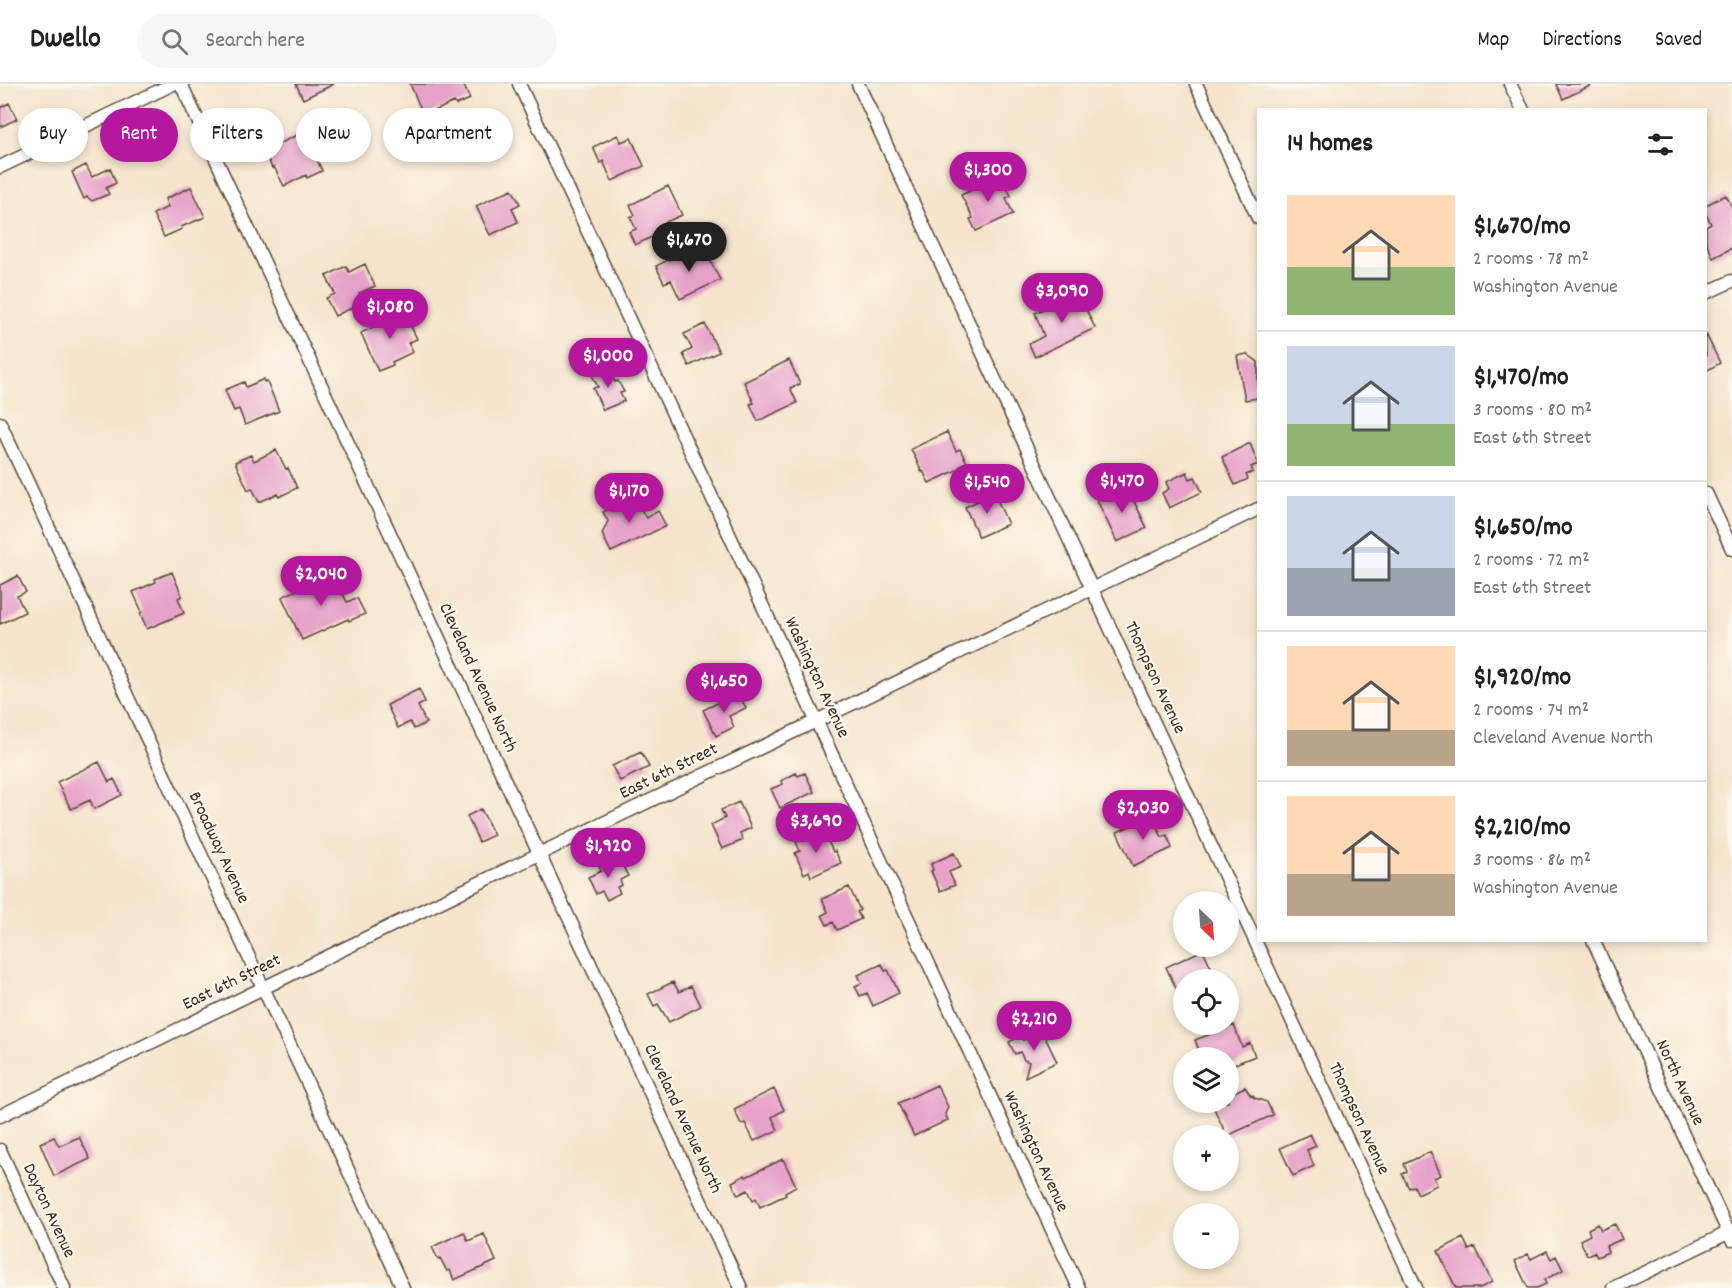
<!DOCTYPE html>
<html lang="en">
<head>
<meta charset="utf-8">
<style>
  :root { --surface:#fff; --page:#f6f6f6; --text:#202124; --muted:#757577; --line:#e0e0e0; --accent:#b5179e }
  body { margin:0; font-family:Dekko,sans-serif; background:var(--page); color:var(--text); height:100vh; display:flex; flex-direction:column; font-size:22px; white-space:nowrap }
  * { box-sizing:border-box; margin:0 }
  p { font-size:20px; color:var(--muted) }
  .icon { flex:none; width:33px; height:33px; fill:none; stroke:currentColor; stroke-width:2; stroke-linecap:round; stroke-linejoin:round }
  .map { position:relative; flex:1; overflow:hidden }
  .side { position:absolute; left:1257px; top:24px; width:450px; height:834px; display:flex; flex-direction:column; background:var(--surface); border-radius:0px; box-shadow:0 3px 9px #0003 }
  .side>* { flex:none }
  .hud { position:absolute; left:18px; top:24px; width:570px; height:54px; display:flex; gap:12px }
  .needle { width:39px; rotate:155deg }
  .controls { position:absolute; left:1173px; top:807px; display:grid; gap:12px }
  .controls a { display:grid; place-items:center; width:66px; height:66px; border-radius:50%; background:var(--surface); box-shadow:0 3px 9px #0003; font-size:30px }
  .price { position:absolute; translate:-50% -51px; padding:0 14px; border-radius:21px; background:var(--accent); color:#fff; font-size:20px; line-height:39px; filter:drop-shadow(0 2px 3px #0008) }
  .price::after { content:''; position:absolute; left:50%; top:36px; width:18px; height:14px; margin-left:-9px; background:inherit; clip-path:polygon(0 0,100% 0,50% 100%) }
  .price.selected { background:#222; color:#fff }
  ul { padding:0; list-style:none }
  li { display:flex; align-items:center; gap:18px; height:150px; padding:0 30px }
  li+li { border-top:2px solid var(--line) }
  li span { display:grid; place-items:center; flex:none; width:168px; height:120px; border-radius:0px; color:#555 }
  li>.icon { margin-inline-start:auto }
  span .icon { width:72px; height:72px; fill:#fffc; stroke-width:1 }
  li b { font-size:26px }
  h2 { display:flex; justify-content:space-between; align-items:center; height:72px; padding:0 30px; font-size:26px }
  .pill { padding:0 21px; border-radius:27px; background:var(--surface); box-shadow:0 3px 9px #0003; font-size:21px; line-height:54px }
  .pill.selected { background:var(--accent); color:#fff }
  header { display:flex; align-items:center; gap:36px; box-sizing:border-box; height:84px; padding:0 30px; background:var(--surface); border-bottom:2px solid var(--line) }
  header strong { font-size:28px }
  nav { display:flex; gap:33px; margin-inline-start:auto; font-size:21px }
  .search { width:420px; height:54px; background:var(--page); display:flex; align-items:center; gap:15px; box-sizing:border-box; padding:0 21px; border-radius:33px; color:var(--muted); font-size:22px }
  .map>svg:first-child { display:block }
</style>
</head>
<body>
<header>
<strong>Dwello</strong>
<div class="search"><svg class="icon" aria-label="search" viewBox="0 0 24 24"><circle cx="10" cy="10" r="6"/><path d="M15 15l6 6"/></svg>Search here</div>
<nav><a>Map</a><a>Directions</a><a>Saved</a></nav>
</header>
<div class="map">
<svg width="1732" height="1204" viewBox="0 0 1732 1204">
  <rect width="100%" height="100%" fill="#fbf7ec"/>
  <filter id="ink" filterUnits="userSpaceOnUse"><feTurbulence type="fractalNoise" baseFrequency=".0167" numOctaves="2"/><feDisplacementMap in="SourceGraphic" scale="12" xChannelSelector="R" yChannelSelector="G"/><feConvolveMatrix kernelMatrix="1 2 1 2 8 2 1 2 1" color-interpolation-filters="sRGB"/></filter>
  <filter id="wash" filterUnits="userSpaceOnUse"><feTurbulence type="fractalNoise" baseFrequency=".008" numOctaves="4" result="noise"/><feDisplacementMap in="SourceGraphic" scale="24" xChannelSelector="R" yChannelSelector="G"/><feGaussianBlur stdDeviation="1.35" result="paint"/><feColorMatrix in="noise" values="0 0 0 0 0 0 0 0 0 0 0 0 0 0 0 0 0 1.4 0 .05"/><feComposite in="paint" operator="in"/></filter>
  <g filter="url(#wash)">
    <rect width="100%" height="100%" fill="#f5e4cb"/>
    <g id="blocks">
      <!-- building -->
      <path fill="#e7a2c9" d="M296,0H334L303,15Z
        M410,0H463L470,15L456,21L454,18L424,32Z
        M1556,0H1594L1563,15Z
        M9,19L17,35L0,43V24Z
        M301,49L308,64L311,62L322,87L307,94L306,91L284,102L274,83L272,84L264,67Z
        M618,51L621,58L631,54L644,82L612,97L603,77L600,79L593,63Z
        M86,81L92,93L110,84L116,99L106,104L109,110L92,117L87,113L84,115L72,88Z
        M1002,92L1011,112L1006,114L1013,130L976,147L970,135L973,134L961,111Z
        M668,102L682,131L666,138L669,145L635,161L629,148L636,145L630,133L635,131L630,121Z
        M191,103L205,133L181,143L182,145L164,153L153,130L168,123L165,115Z
        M512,105L520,120L512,124L518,138L490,151L476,122Z
        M1726,111L1732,123V164L1713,174L1706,157V143L1711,140L1706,130V121Z
        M688,166L691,173L705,166L720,196L680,215L671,196L664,199L656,182Z
        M365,180L375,202L359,209L364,218L335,232L326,214L335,210L326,192L346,182L349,188Z
        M1078,209L1095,244L1035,273L1029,260L1044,252L1035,229Z
        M403,226L417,255L408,259L413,268L392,278L393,281L378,287L361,249L382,239L381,236Z
        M705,240L719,268L689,282L683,270L692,265L684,250Z
        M1706,250L1720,279L1706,287Z
        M1247,270L1258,278V314L1245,316L1237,272Z
        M789,276L800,300L790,304L797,319L758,337L750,320L754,319L744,298Z
        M608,284L615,298L618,297L624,308L620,309L624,317L603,326L593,304L598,303L592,291Z
        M264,295V298L267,297L279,327L245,341L239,325L234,327L225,306L244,298L246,303Z
        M947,348L956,367L960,365L968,381L929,399L923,387L922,388L911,365Z
        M1250,359L1258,380L1251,383L1253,388L1246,391L1248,395L1235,401L1222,373Z
        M276,366L286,385L288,384L297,404L279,413L278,410L259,418L252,404L248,406L235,378L251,371L254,377Z
        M1187,388L1190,395L1195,393L1202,408L1169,424L1162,409L1169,405L1166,398Z
        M1126,401L1147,444L1117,458L1097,416Z
        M994,409L1008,440L979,453L965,423Z
        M634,413L646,434L658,427L666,442L611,468L602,450L608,437L603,428Z
        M172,488L182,512L178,514L184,529L147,545L140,529L142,528L133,508L156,498L155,495Z
        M333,489L347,518L357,514L365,530L349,537L348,535L302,556L282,513Z
        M18,492L26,508L17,512L25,528L0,540V501Z
        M419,605L425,618L418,622L426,639L414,645L410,638L398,644L387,621Z
        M738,609L746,624L729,632L734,643L716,652L703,626Z
        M641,668L649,683L620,697L612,682Z
        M99,678L109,698L114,695L122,711L94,725L90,716L71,725L57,698Z
        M796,689L798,692L805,689L814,708L780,724L771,705L783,700L781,697Z
        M739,718L751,744L740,749L743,756L722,765L711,741L725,734L721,726Z
        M481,725L494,751L479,758L467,732Z
        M1150,733L1154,742L1156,741L1162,753L1167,751L1172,764L1133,782L1117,748Z
        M823,746L833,768L835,767L841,779L811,793L809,787L804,790L795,769L800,767L796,758Z
        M954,769L961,783L949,788L955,801L940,807L931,787L933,786L931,780Z
        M611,776L614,782L621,779L628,792L620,796L622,801L617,803L620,809L607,816L602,807L596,810L588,793L601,787L599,782Z
        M849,803L860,826L857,828L861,835L837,846L833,838L827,841L822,831L828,828L822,815Z
        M1203,866L1217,896H1184V921L1166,883Z
        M882,880L885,887L888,886L899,909L873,922L867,909L860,912L855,902L862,899L858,891Z
        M673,898L679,908L691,902L701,922L669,938L658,920L654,922L648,910Z
        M1234,941L1242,963L1250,959L1255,972L1228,983V974H1202L1195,956Z
        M1042,947L1057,978L1025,993L1029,978L1024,976L1020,968L1015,970L1009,958L1021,952L1023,956Z
        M937,1001L948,1023L945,1030L948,1036L914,1052L898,1019Z
        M1245,1003L1251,1012L1253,1011L1254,1014L1267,1018L1273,1031L1227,1052L1211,1018H1228V1011Z
        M774,1005L784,1026L772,1033L778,1046L754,1057L745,1039L741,1040L734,1025Z
        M1310,1050L1316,1062L1307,1066L1314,1082L1293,1092L1280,1064Z
        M54,1053L59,1062L79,1053L90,1075L54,1092L40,1059Z
        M1430,1068L1441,1091L1434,1094L1437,1101L1418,1110L1414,1102L1409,1104L1402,1090L1407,1088L1404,1080Z
        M783,1075L796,1102L785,1108L786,1111L760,1123L756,1114L753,1116L748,1106L738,1111L732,1098L745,1091L746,1093Z
        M1598,1140L1601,1146L1615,1140L1622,1155L1606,1162L1608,1168L1597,1173L1594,1168L1587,1171L1580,1156L1590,1151L1588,1145Z
        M464,1148L468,1157L484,1150L496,1177L454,1196L450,1186L447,1187L440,1174L438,1175L432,1163Z
        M1463,1154L1469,1166L1475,1163L1492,1198L1480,1204H1456L1438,1167Z
        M1547,1167L1551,1175L1556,1172L1563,1186L1544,1196L1546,1200L1537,1204H1528L1515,1177L1528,1170L1531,1175Z"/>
    </g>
  </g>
  <g filter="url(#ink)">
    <use href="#blocks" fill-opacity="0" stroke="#574638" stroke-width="1.5"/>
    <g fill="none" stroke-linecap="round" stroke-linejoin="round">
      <!-- street casing -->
      <g stroke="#574638" stroke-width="15">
        <path id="street" d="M181,0L741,1204
          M519,0L821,647L1079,1204
          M858,0L1416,1204
          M1196,0L1258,134
          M1510,0L1523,26
          M0,83L173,0
          M1706,209L1732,197
          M0,339L403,1204
          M1706,409L1732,465
          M1593,856L1732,1156
          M0,1032L539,770L1258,425
          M0,1066L64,1204
          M1613,1204L1732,1147"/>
      </g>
      <!-- street -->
      <use href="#street" stroke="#fff" stroke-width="12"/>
    </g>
  </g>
  <g text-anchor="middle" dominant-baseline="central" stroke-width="4.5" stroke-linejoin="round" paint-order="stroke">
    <!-- street labels -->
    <g font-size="18" fill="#3b2a1e" stroke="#fbf7ec">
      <text transform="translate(477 594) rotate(65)">Cleveland Avenue North</text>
      <text transform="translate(816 594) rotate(65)">Washington Avenue</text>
      <text transform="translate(1154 594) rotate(65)">Thompson Avenue</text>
      <text transform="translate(669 688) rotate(-26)">East 6th Street</text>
      <text transform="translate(218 764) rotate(65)">Broadway Avenue</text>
      <text transform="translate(232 899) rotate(-26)">East 6th Street</text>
      <text transform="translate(1679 999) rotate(65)">North Avenue</text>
      <text transform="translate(682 1035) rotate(65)">Cleveland Avenue North</text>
      <text transform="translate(1358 1035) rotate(65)">Thompson Avenue</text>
      <text transform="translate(1035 1068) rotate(65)">Washington Avenue</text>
      <text transform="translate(48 1127) rotate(65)">Dayton Avenue</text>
    </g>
  </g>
</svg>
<div class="controls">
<a><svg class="needle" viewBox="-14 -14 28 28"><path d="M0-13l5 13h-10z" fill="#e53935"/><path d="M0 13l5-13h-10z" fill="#757577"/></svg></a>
<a><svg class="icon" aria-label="locate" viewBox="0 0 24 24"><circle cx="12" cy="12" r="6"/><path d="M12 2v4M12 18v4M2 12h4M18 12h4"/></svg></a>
<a><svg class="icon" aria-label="layers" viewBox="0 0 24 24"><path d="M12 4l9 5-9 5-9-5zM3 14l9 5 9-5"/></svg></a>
<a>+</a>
<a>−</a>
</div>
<b class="price" style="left:988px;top:119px">$1,300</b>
<b class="price selected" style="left:689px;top:189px">$1,670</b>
<b class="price" style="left:1062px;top:240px">$3,090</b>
<b class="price" style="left:390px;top:256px">$1,080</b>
<b class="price" style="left:608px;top:305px">$1,000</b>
<b class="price" style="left:1122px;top:430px">$1,470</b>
<b class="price" style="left:987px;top:431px">$1,540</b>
<b class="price" style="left:629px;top:440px">$1,170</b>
<b class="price" style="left:321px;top:523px">$2,040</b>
<b class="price" style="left:724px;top:630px">$1,650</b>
<b class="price" style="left:1143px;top:757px">$2,030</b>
<b class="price" style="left:816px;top:770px">$3,690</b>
<b class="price" style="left:608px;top:795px">$1,920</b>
<b class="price" style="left:1034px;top:968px">$2,210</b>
<div class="hud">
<a class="pill">Buy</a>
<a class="pill selected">Rent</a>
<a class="pill">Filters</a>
<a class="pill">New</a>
<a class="pill">Apartment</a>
</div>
<section class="side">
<h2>14 homes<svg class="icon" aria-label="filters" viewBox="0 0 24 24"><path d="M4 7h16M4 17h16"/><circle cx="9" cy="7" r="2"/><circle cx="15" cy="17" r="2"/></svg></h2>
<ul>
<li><span style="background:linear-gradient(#ffd9b3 60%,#8fb573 0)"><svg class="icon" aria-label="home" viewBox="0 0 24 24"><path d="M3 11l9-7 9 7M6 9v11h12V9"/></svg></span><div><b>$1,670/mo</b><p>2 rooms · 78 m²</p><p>Washington Avenue</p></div></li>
<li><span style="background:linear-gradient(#c9d6e8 65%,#8fb573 0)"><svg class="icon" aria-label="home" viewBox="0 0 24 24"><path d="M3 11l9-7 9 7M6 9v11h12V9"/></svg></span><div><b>$1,470/mo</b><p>3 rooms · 80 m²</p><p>East 6th Street</p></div></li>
<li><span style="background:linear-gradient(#c9d6e8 60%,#9aa5b1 0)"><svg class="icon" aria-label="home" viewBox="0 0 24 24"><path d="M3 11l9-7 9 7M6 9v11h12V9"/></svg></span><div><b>$1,650/mo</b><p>2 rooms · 72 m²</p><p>East 6th Street</p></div></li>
<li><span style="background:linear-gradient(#ffd9b3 70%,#b9a48a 0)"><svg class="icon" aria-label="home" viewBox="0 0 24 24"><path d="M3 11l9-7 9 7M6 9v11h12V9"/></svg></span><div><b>$1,920/mo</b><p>2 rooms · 74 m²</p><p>Cleveland Avenue North</p></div></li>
<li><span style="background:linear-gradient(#ffd9b3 65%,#b9a48a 0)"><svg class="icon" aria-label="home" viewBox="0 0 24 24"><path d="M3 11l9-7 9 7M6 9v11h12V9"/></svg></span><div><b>$2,210/mo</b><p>3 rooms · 86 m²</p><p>Washington Avenue</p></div></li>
</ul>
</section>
</div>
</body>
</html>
